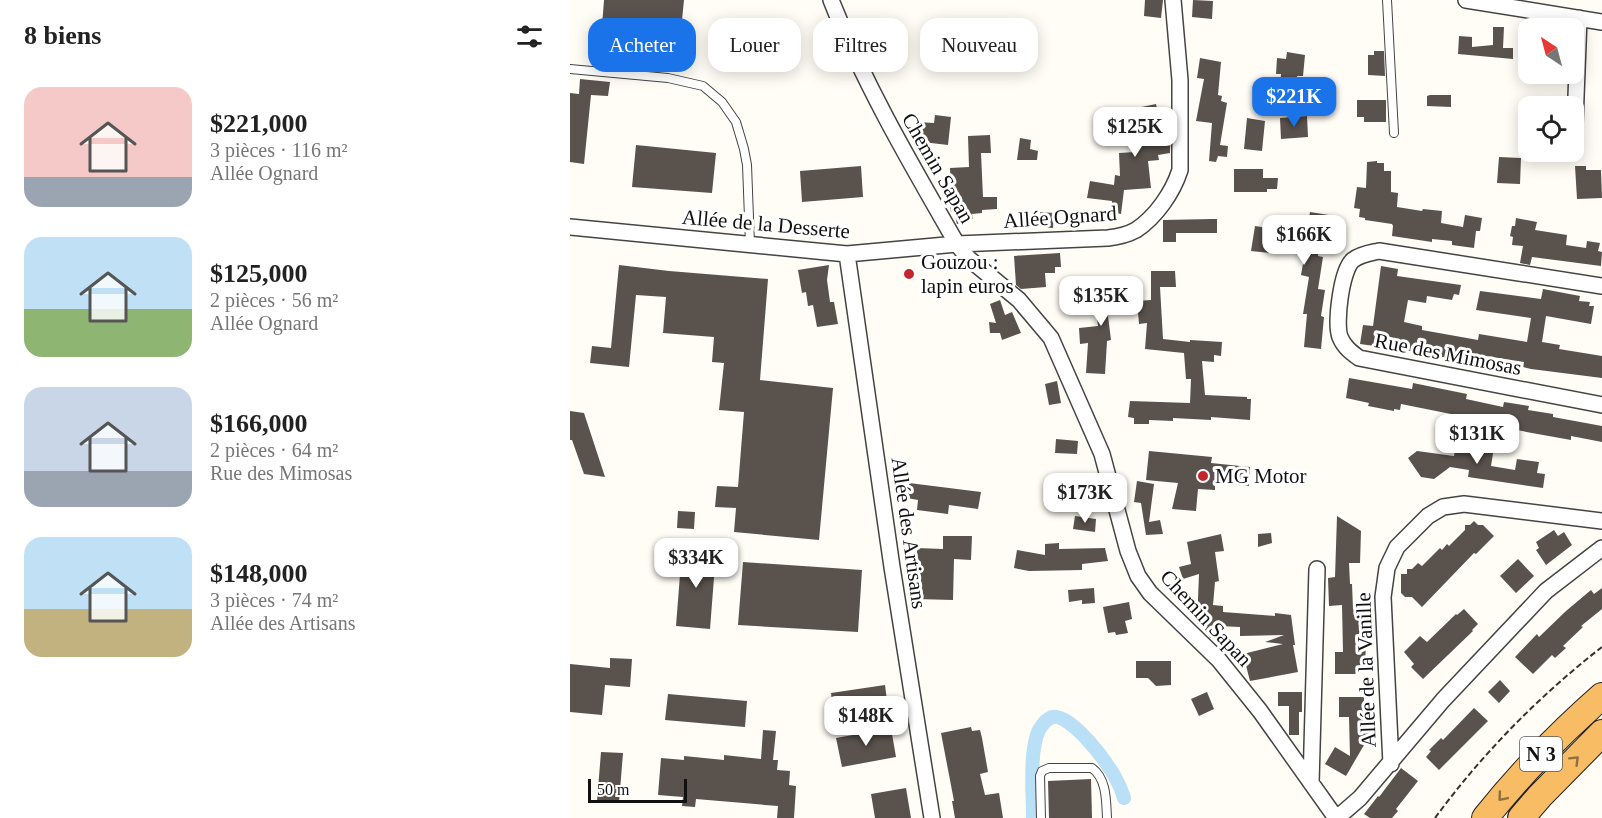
<!DOCTYPE html>
<html lang="fr">
<head>
<meta charset="utf-8">
<style>
  :root { --surface:#fff; --page:#f2f2f2; --text:#222; --muted:#767676; --accent:#1a73e8 }
  body { margin:0; font-family:Georgia,serif; background:var(--page); color:var(--text); height:100vh; display:flex; flex-direction:column; font-size:22px; white-space:nowrap }
  * { box-sizing:border-box; margin:0 }
  p { font-size:20px; color:var(--muted) }
  .icon { flex:none; width:33px; height:33px; fill:none; stroke:currentColor; stroke-width:2; stroke-linecap:round; stroke-linejoin:round }
  .map { position:relative; flex:1; overflow:hidden }
  .sheet { display:flex; flex-direction:column; background:var(--surface); width:570px }
  .sheet>* { flex:none }
  .hud { position:absolute; left:18px; top:18px; width:570px; height:54px; display:flex; gap:12px }
  .needle { width:39px; rotate:324deg }
  .controls { position:absolute; left:948px; top:18px; display:grid; gap:12px }
  .controls a { display:grid; place-items:center; width:66px; height:66px; border-radius:12px; background:var(--surface); box-shadow:0 3px 15px #0003; font-size:30px }
  .scale { position:absolute; left:18px; bottom:15px; width:99px; box-sizing:border-box; padding-left:6px; border:3px solid #111; border-top:0; font-size:16px; line-height:21px; white-space:nowrap; color:#111; -webkit-text-stroke:4px #fff; paint-order:stroke }
  .price { position:absolute; translate:-50% -51px; padding:0 14px; border-radius:12px; background:#fff; color:#222; font-size:20px; line-height:39px; filter:drop-shadow(0 2px 3px #0008) }
  .price::after { content:''; position:absolute; left:50%; top:36px; width:18px; height:14px; margin-left:-9px; background:inherit; clip-path:polygon(0 0,100% 0,50% 100%) }
  .price.current { background:var(--accent); color:#fff }
  ul { padding:0; list-style:none }
  li { display:flex; align-items:center; gap:18px; height:150px; padding:0 24px }
  li span { display:grid; place-items:center; flex:none; width:168px; height:120px; border-radius:18px; color:#555 }
  li>.icon { margin-inline-start:auto }
  span .icon { width:72px; height:72px; fill:#fffc; stroke-width:1 }
  li b { font-size:26px }
  h2 { display:flex; justify-content:space-between; align-items:center; height:72px; padding:0 24px; font-size:26px }
  .tag { padding:0 21px; border-radius:18px; background:var(--surface); box-shadow:0 3px 15px #0003; font-size:21px; line-height:54px }
  .tag.current { background:var(--accent); color:#fff }
  main { display:flex; flex:1; min-height:0 }
  .map>svg:first-child { display:block }
</style>
</head>
<body>
<main>
<section class="sheet">
<h2>8 biens<svg class="icon" aria-label="filters" viewBox="0 0 24 24"><path d="M4 7h16M4 17h16"/><circle cx="9" cy="7" r="2"/><circle cx="15" cy="17" r="2"/></svg></h2>
<ul>
<li><span style="background:linear-gradient(#f6c9c9 75%,#9aa5b1 0)"><svg class="icon" aria-label="home" viewBox="0 0 24 24"><path d="M3 11l9-7 9 7M6 9v11h12V9"/></svg></span><div><b>$221,000</b><p>3 pièces · 116 m²</p><p>Allée Ognard</p></div></li>
<li><span style="background:linear-gradient(#bfe0f5 60%,#8fb573 0)"><svg class="icon" aria-label="home" viewBox="0 0 24 24"><path d="M3 11l9-7 9 7M6 9v11h12V9"/></svg></span><div><b>$125,000</b><p>2 pièces · 56 m²</p><p>Allée Ognard</p></div></li>
<li><span style="background:linear-gradient(#c9d6e8 70%,#9aa5b1 0)"><svg class="icon" aria-label="home" viewBox="0 0 24 24"><path d="M3 11l9-7 9 7M6 9v11h12V9"/></svg></span><div><b>$166,000</b><p>2 pièces · 64 m²</p><p>Rue des Mimosas</p></div></li>
<li><span style="background:linear-gradient(#bfe0f5 60%,#c2b280 0)"><svg class="icon" aria-label="home" viewBox="0 0 24 24"><path d="M3 11l9-7 9 7M6 9v11h12V9"/></svg></span><div><b>$148,000</b><p>3 pièces · 74 m²</p><p>Allée des Artisans</p></div></li>
</ul>
</section>
<div class="map">
<svg width="1032" height="818" viewBox="0 0 1032 818">
  <rect width="100%" height="100%" fill="#fffdf5"/>
  <g fill="none" stroke-linecap="round" stroke-linejoin="round">
    <!-- canal -->
    <path stroke="#b9e0f7" stroke-width="14" d="M463,818C463,794 459,750 469,730C472,725 476,719 482,717C501,713 540,765 547,781C550,786 552,792 554,798"/>
  </g>
  <!-- building -->
  <path fill="#5a524d" d="M34,0H114L108,60L30,53Z
    M575,0H593L591,18L574,16Z
    M623,0L643,1L642,19L622,17Z
    M923,27H934L933,48H943V59L888,54L889,36L902,37V47L923,45Z
    M804,51H814L815,76L798,75V55H804Z
    M717,52L735,55L733,76H727L726,90L710,88L711,74H706L707,58L716,59Z
    M630,58L651,62L648,95L652,96L651,101L657,103L650,145L658,146L657,157L648,156L646,162L639,161L642,123L626,121L634,79L627,78Z
    M10,79L40,82L38,96L21,95L14,164L0,162V93L9,94Z
    M860,95H881V107L857,106V96Z
    M787,100H816V122H794V117H787Z
    M586,104L594,142L600,141V153L588,155L589,160L578,161L581,188L554,190L551,214L541,212L542,201L517,198L520,181L544,185L545,175L550,176L549,153L565,152L557,110Z
    M365,115L381,117L378,145L344,141L346,122L364,123Z
    M737,116L738,137L711,139L710,118Z
    M677,118L695,121L692,151L674,149Z
    M420,135L421,153H411L413,197H427V209L412,210V213L402,214L403,219L396,220L397,222L387,224L384,212H381L379,199L381,198L380,168L399,167L398,136Z
    M450,138L461,140L460,149L468,151L467,160H447Z
    M66,145L146,153L142,193L62,187Z
    M929,157L951,158L950,184L927,183Z
    M807,161V163H814V171H821V192L828,193L827,207L852,211L853,209L872,211L871,223L893,227L895,215L912,218L910,231H906L904,248L882,245V241L862,239V242L822,236L823,226L822,224L795,220V218L789,217L790,209L784,208L787,187L796,188L797,162Z
    M291,166L293,197L232,202L230,171Z
    M1005,166H1016V170H1031L1032,198L1007,199Z
    M664,169H693V178H708L707,189H697V192H664Z
    M470,212L484,213L483,228L469,227Z
    M740,212L765,216L769,234L757,232L756,236L750,235L748,256L753,257L748,289L755,290L751,316L754,317L751,349L734,347L737,314H733L739,277L731,275L735,252L701,250L700,253L681,251L685,226L703,229V233L736,236Z
    M946,218L967,222L965,230L997,235L996,245L1016,248L1017,241L1030,243L1028,251L1032,252L1031,266L962,257L960,265L950,263L953,246L942,245L943,237L940,236L942,226H945Z
    M641,219H647V233H606V242H593V220Z
    M490,253L491,267H485V273H475L476,287L451,289L446,285L444,256Z
    M49,265L99,271L198,279L190,380L263,388L249,540L164,532L166,508L145,507L147,486L168,487L174,412L149,410L154,363L142,362L144,337L93,333L96,297L66,295L59,367L20,363L22,346L41,348Z
    M259,265L257,280L260,302H264L268,324L247,327L243,305L238,306L236,292L232,293L228,270Z
    M811,266L828,269L827,276L891,285L889,295L884,294L882,300L857,296L856,303L838,300L834,322L852,326V330L908,340L909,334L957,342L961,318L906,310L910,291L971,299L973,289L1010,296L1009,301L1020,302L1019,306H1024L1021,324L976,316L972,342L990,345L989,349L1032,356V378L961,369L953,367L954,362L916,356L914,368L868,356V352L849,348L848,352L790,344L793,325L803,326Z
    M581,271H605L606,287H590L593,339L620,342V340L652,342L651,356L644,355V362L632,361L635,395L677,397V399H681L680,420L641,417V420L603,418V421L579,420V424H564V418L558,417L560,401L620,403L621,379H616L614,353L575,349L577,323L569,324L567,301L581,300Z
    M552,282L555,306L537,308L541,340L537,341L535,374L516,373L518,343L510,344L509,328L528,326L524,295H529L528,284Z
    M430,300L435,315L442,312L451,333L432,340L430,333H420L419,322L426,323L420,304Z
    M779,378L842,389L843,383L897,394L896,399L933,407L934,402L959,406L958,410L983,414V417L1032,426V442L1001,436V440L962,433L901,421V418L831,404L830,410L824,409V411L798,406L799,403L776,398Z
    M487,381L491,403L479,405L475,384Z
    M0,411L14,413L35,477L14,474L2,440H0Z
    M887,438L898,440V443L924,447L921,466L945,470L947,459L969,462L967,473L975,474L973,488L898,477L899,470L880,467L864,479L851,477L838,458L847,451L884,456Z
    M486,439L508,441L507,454L485,453Z
    M579,451L642,457L641,463L680,467L679,486L645,483V490L628,489L626,511L602,509L608,483L576,480Z
    M567,481L584,484L579,522L590,520L593,534L576,535L571,503L564,502Z
    M505,482L522,483L521,498L504,497Z
    M339,483L411,492L408,509L379,505L378,514L347,510L348,500L337,498Z
    M108,511L125,512L124,529L107,528Z
    M505,516L526,519L525,532L503,529Z
    M767,516L791,531L790,563H779L780,584H782L783,609H800L801,640H796L795,669H790L785,674H765V652H773L772,605L759,606L758,578L765,577Z
    M904,521L908,525H913L924,536L906,554L904,553L852,607L842,597H835L831,593V574H837V569H842L848,563L852,566L870,548L872,550L877,544L879,546L895,530V525H900Z
    M984,530L988,536L994,532L1002,545L976,565L966,550L969,548L966,542Z
    M701,533L702,543L688,547V534Z
    M651,534L654,551L645,552L649,581L645,582L643,605L653,606V612L705,616V613L721,615L725,645H723L728,672L680,681L673,654L713,644L695,642L714,635L670,636V627L649,626V638H640L632,624H627L629,574L613,579L609,567L621,564L617,542Z
    M373,536H402L401,560L384,559L383,600L346,599L347,548L373,549Z
    M489,543V549L535,548L538,561L512,564V570L459,571L444,568L447,550L475,555V544Z
    M112,549L146,552L140,629L106,626Z
    M948,559L964,576L946,593L930,576Z
    M173,562L292,570L288,632L168,625Z
    M524,588L525,603L512,604V600L499,602L498,590Z
    M1032,588V609L1011,626L1013,627L993,646L996,648L985,658L982,655L963,674L945,657L967,634L969,637L996,611L1021,590L1024,594Z
    M559,602L562,619L555,621L558,633L546,635L545,632L538,633L533,607Z
    M894,609L908,624L902,630L903,631L853,679L841,667L844,664L834,652L850,636L857,642L886,614L887,615Z
    M40,658L62,659L60,687L35,685L32,715L0,712V664L40,668Z
    M566,661H601V685L586,686L578,678H566Z
    M930,680L940,691L929,703L918,692Z
    M315,685L318,709L264,717L261,693Z
    M637,692L644,709L629,716L621,699Z
    M708,692H732V712H729V735H719V706H708Z
    M98,694L177,701L175,727L95,720Z
    M769,697H794L793,729H800V744L794,745L776,776L755,764L765,747L780,756L779,717H769Z
    M904,708L918,721L869,770L856,757L861,751L859,750L871,738L873,740Z
    M401,727L402,731L410,730L412,738L418,772L410,774L415,795L429,793L433,818H385L382,801H384L371,733Z
    M321,728L326,757L272,767L266,738Z
    M193,730L206,731L203,760H208L207,770L220,771L219,785L226,786L224,818H207L208,806L126,799L125,807L112,806L113,797L88,795L91,758L114,760V756L154,760V755L191,759Z
    M31,752L53,753L49,803L27,801Z
    M831,768L848,781L826,809L828,811L822,818H800L794,814L808,796L809,797Z
    M521,779L522,818H479L478,781Z
    M336,788L341,818H305L301,794Z"/>
  <g fill="none" stroke-linecap="round" stroke-linejoin="round">
    <!-- service casing -->
    <g stroke="#444" stroke-width="10">
      <path id="service" d="M817,0L824,133
        M0,69L98,78L133,86L152,102L166,122L174,149L177,165L180,244
        M471,818L470,776L472,771L479,768H522C537,779 536,801 537,818"/>
    </g>
    <!-- minor casing -->
    <g stroke="#444" stroke-width="18">
      <path id="minor" d="M261,0C295,86 341,164 387,244L398,258L449,300L481,338L532,454L558,551L568,576L580,593L649,660L690,711L766,818
        M896,0L1032,22
        M1004,149L1009,18
        M0,227L277,254L387,244L538,238C547,237 557,235 566,230C586,217 603,192 610,170V80L603,0
        M277,254L322,567L362,818
        M1032,286L809,251C800,253 791,254 783,260C771,270 765,324 770,337C774,347 781,352 789,358L1032,405
        M821,764L813,597L817,568L827,547L858,516L873,507L894,504L1032,521
        M741,783L747,569
        M767,818L790,798L873,700L976,591L1032,548"/>
    </g>
    <!-- trunk casing -->
    <g stroke="#222" stroke-width="28">
      <path id="trunk" d="M915,818C950,774 990,733 1032,696
        M951,818L970,796L1032,733"/>
    </g>
    <!-- path -->
    <path stroke="#333" stroke-width="2" stroke-dasharray="6 3" stroke-linecap="butt" d="M865,818C912,754 969,696 1032,647"/>
    <!-- service -->
    <use href="#service" stroke="#fff" stroke-width="8"/>
    <!-- minor -->
    <use href="#minor" stroke="#fff" stroke-width="15"/>
    <!-- trunk -->
    <use href="#trunk" stroke="#f7bc64" stroke-width="26"/>
  </g>
  <!-- one-way arrows -->
  <defs><path id="oneway-chevron" d="M-2-3.5L2.5 0L-2 3.5" fill="none" stroke-width="1.6" stroke-linecap="round" stroke-linejoin="round" transform="scale(1.5)"/></defs>
  <g stroke="#906f3f">
    <use href="#oneway-chevron" transform="translate(1005 760) rotate(-45)"/>
    <use href="#oneway-chevron" transform="translate(932 797) rotate(130)"/>
  </g>
  <!-- markers -->
  <g fill="#c4262e" stroke="#fff" stroke-width="2">
    <circle cx="339" cy="274" r="6"/>
    <circle cx="633" cy="476" r="6"/>
  </g>
  <g text-anchor="middle" dominant-baseline="central" stroke-width="6" stroke-linejoin="round" paint-order="stroke">
    <!-- shield labels -->
    <rect fill="#fff" stroke="#585858" stroke-width="1.5" x="950" y="737" width="42" height="34" rx="4.5"/>
    <g font-size="20" font-weight="bold" fill="#111">
      <text x="971" y="754">N 3</text>
    </g>
    <!-- street labels -->
    <g font-size="21" fill="#111" stroke="#fff">
      <text transform="translate(368 168) rotate(60)">Chemin Sapan</text>
      <text transform="translate(490 217) rotate(-4)">Allée Ognard</text>
      <text transform="translate(196 224) rotate(5)">Allée de la Desserte</text>
      <text transform="translate(878 354) rotate(11)">Rue des Mimosas</text>
      <text transform="translate(339 533) rotate(82)">Allée des Artisans</text>
      <text transform="translate(636 618) rotate(47)">Chemin Sapan</text>
      <text transform="translate(796 670) rotate(-92)">Allée de la Vanille</text>
    </g>
    <!-- poi labels -->
    <g font-size="21" fill="#111" stroke="#fff" text-anchor="start">
      <text x="351" y="262">Gouzou :<tspan x="351" dy="24">lapin euros</tspan></text>
      <text x="645" y="476">MG Motor</text>
    </g>
  </g>
</svg>
<div class="controls">
<a><svg class="needle" viewBox="-14 -14 28 28"><path d="M0-13l5 13h-10z" fill="#e53935"/><path d="M0 13l5-13h-10z" fill="#767676"/></svg></a>
<a><svg class="icon" aria-label="locate" viewBox="0 0 24 24"><circle cx="12" cy="12" r="6"/><path d="M12 2v4M12 18v4M2 12h4M18 12h4"/></svg></a>
</div>
<div class="scale">50 m</div>
<b class="price current" style="left:724px;top:128px">$221K</b>
<b class="price" style="left:565px;top:158px">$125K</b>
<b class="price" style="left:734px;top:266px">$166K</b>
<b class="price" style="left:531px;top:327px">$135K</b>
<b class="price" style="left:907px;top:465px">$131K</b>
<b class="price" style="left:515px;top:524px">$173K</b>
<b class="price" style="left:126px;top:589px">$334K</b>
<b class="price" style="left:296px;top:747px">$148K</b>
<div class="hud">
<a class="tag current">Acheter</a>
<a class="tag">Louer</a>
<a class="tag">Filtres</a>
<a class="tag">Nouveau</a>
</div>
</div>
</main>
</body>
</html>
